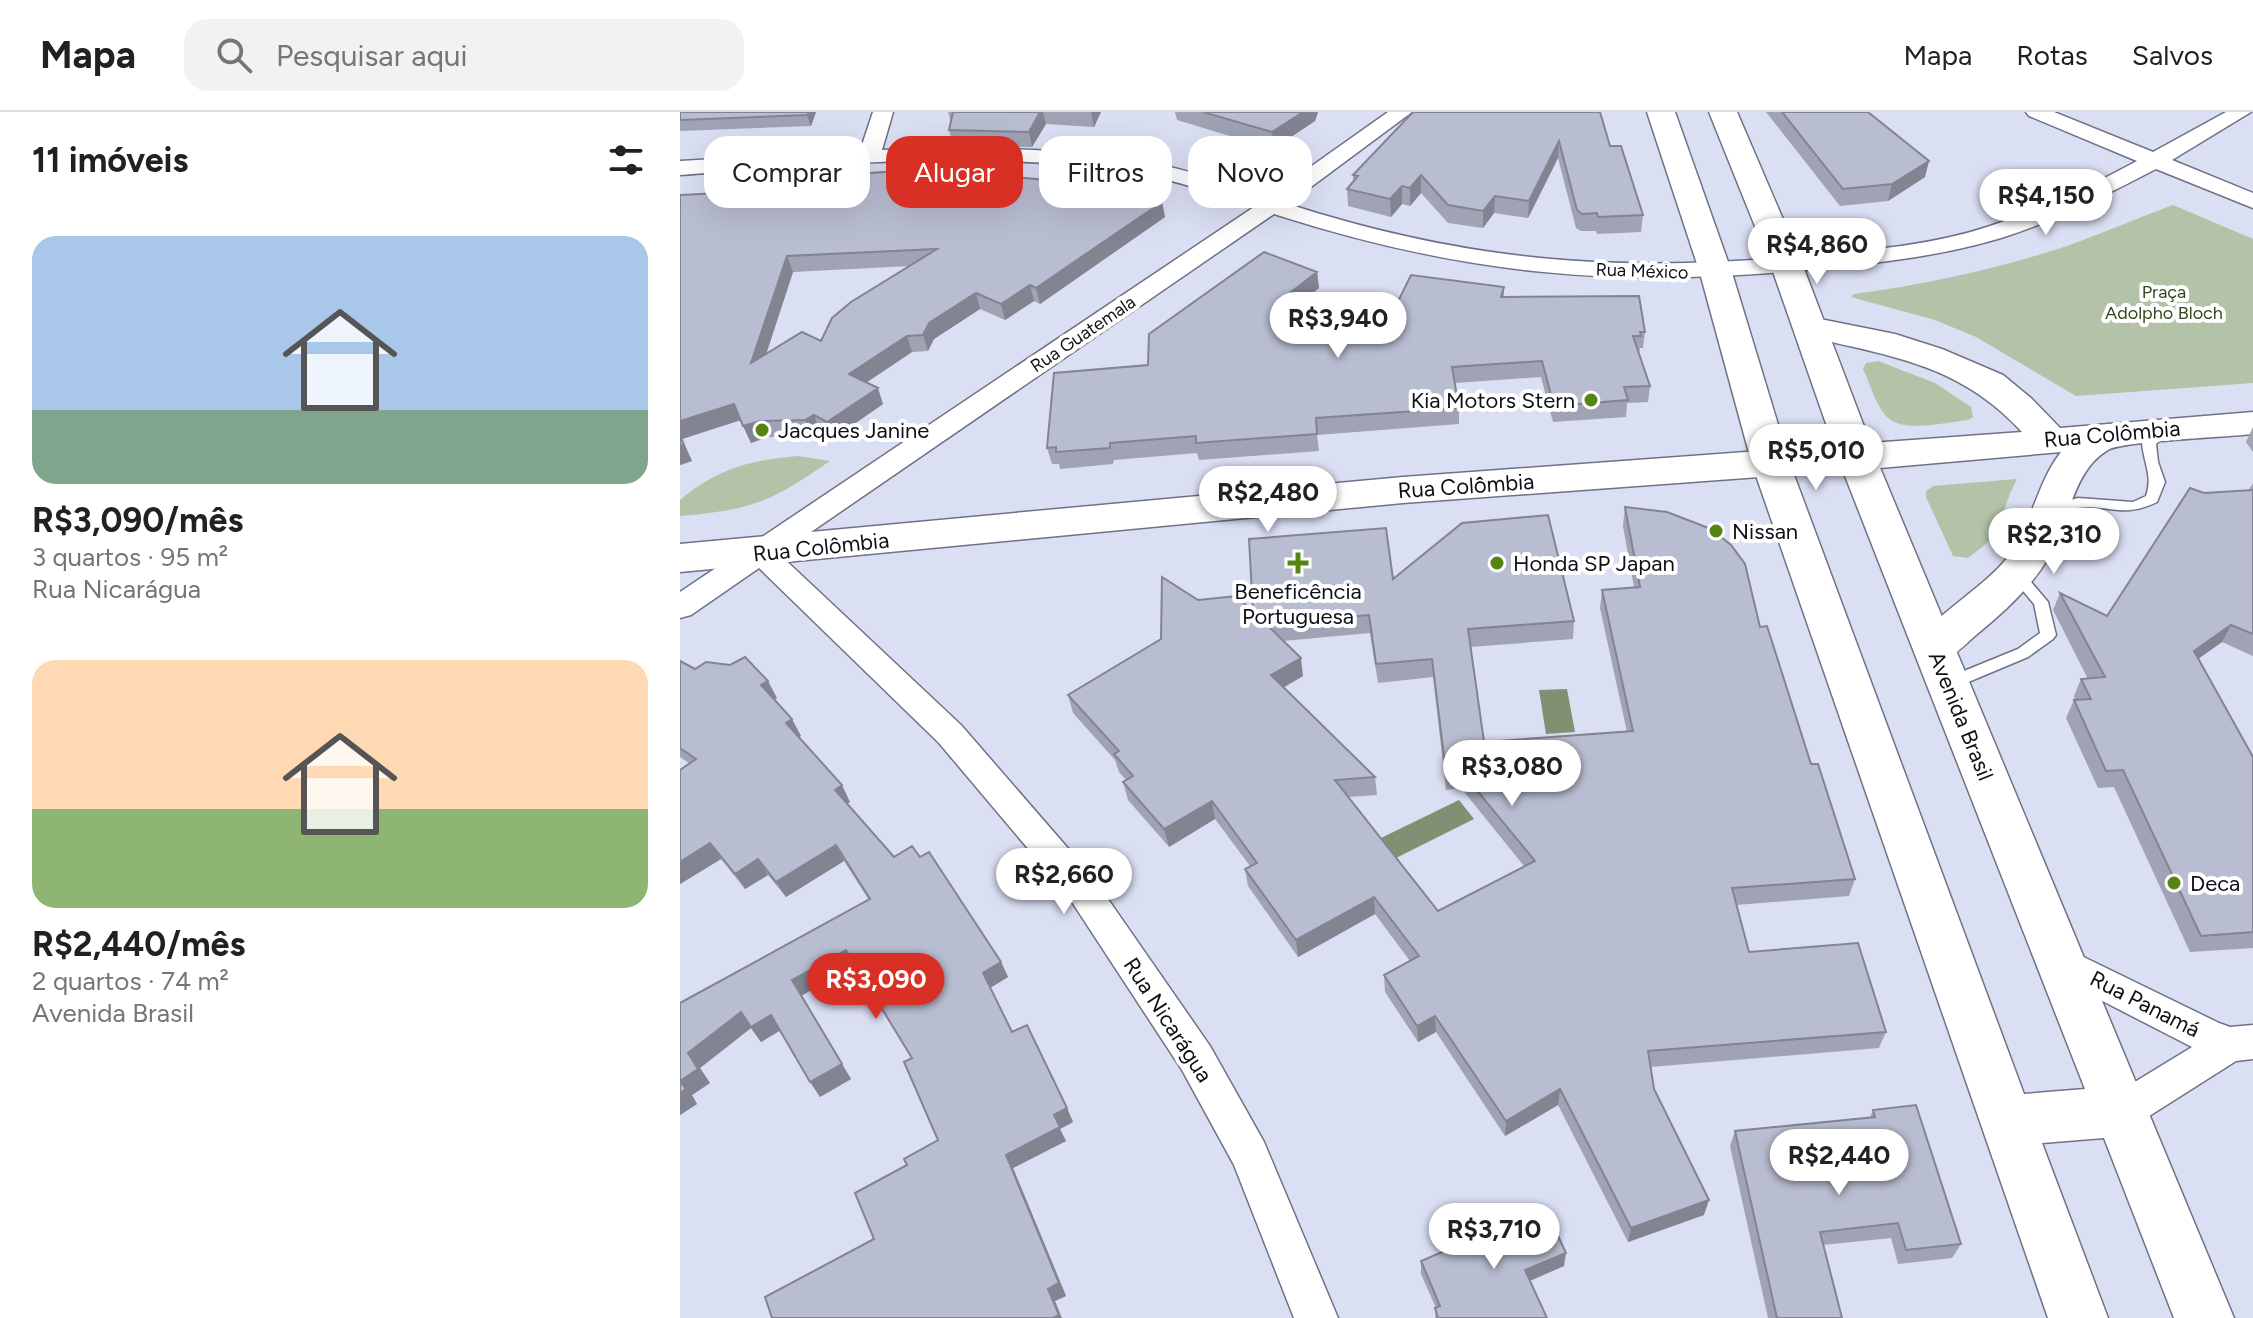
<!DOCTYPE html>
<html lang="pt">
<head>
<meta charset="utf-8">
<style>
  :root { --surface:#fff; --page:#f2f2f2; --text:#202124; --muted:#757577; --line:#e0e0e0; --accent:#d93025 }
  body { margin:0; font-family:Figtree,sans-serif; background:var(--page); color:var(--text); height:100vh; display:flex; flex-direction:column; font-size:30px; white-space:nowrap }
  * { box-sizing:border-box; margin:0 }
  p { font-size:26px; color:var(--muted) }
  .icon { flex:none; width:44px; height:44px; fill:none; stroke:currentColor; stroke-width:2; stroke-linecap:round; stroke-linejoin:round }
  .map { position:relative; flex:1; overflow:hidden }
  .drawer { display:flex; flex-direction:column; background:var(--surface); width:680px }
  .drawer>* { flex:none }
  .guide { position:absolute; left:24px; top:24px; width:760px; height:72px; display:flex; gap:16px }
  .price { position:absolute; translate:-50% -68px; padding:0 18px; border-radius:28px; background:#fff; color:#222; font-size:26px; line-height:52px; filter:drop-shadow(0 2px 4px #0008) }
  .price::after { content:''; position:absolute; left:50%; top:48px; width:24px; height:18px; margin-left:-12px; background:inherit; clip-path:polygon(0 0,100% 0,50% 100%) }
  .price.active { background:var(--accent); color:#fff }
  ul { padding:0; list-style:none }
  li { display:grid; align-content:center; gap:16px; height:424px; padding:0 32px }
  li span { display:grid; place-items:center; height:248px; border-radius:24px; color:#555 }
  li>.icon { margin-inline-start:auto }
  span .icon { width:144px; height:144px; fill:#fffc; stroke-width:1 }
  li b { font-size:34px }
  h2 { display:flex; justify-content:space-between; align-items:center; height:96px; padding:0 32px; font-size:34px }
  .pill { padding:0 28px; border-radius:24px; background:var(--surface); box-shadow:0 8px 32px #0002; font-size:28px; line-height:72px }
  .pill.active { background:var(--accent); color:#fff }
  header { display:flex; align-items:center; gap:48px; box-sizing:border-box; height:112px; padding:0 40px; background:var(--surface); border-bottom:2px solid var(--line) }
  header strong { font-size:38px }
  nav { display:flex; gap:44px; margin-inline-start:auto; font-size:28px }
  .search { width:560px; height:72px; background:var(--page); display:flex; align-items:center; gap:20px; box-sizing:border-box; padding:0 28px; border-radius:24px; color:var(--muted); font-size:30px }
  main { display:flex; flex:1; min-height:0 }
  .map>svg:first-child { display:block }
</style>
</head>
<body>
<header>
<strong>Mapa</strong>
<div class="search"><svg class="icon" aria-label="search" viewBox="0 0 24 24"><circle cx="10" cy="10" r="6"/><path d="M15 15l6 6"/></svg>Pesquisar aqui</div>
<nav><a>Mapa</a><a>Rotas</a><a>Salvos</a></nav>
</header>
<main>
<section class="drawer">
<h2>11 imóveis<svg class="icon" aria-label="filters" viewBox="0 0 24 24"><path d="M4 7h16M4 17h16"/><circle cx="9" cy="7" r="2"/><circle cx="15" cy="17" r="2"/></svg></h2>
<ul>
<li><span style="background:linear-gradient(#a9c7e8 70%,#7fa58c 0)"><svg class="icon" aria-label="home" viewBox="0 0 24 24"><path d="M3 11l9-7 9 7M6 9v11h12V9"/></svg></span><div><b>R$3,090/mês</b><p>3 quartos · 95 m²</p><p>Rua Nicarágua</p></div></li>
<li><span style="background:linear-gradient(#ffd9b3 60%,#8fb573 0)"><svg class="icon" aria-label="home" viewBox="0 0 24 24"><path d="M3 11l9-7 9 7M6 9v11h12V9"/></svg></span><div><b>R$2,440/mês</b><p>2 quartos · 74 m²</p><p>Avenida Brasil</p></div></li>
</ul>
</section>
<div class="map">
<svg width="1573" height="1206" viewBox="0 0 1573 1206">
  <rect width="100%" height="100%" fill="#dbdff4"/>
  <!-- green -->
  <path fill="#b4c2a8" d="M1493,93L1573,127V271L1396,284L1296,225L1255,208L1171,185L1174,182C1243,173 1311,158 1378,137C1417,124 1454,107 1493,93Z
    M1198,249L1255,271L1291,295L1293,305L1288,308C1267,310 1222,322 1206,304C1195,292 1190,271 1183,257L1186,251Z
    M118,344L150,349C91,390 72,398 0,404V388C37,357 70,348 118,344Z
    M1337,367C1317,404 1330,417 1288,446L1273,444L1246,385V379L1253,374Z"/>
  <!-- water -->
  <path fill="#819073" d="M887,577L895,620L866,622L859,578Z
    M779,688L794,707L716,746L701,726Z"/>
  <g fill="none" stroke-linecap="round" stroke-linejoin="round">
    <!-- lane casing -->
    <g stroke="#6f7285" stroke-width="3">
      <path id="lane" d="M1484,314L1491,318L1476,332L1478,350L1485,370L1477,390C1442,407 1430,392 1397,396C1386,397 1377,403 1366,401L1364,398L1366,395L1398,386L1453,390L1466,384C1473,364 1464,352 1462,331Z
        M1335,456L1340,457L1368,490L1376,523L1373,527L1348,545L1274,576H1262L1260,572L1262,568L1338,537L1360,521L1354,492L1328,461Z"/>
    </g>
    <!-- street casing -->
    <g stroke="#6f7285" stroke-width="3">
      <path id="street" d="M193,0H213L202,38C292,35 387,35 477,52C515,60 551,73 588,85L708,0H732L608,92C791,151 944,162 1134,143C1192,138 1252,133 1307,115C1360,98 1409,75 1457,49L1349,4L1346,0H1374L1473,40L1546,0H1571L1492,48L1573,81V96L1476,57C1426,83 1375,109 1321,126C1261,144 1199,151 1137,157C938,177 784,163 594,102L99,442L281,613L412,764L530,934L584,1030L658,1206H614L554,1053L502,958L388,784L259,631L79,456L11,503L0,506V480L574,95C541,85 509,72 475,65C320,35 156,52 0,63V49L180,39Z
        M1381,834L1539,911L1550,915L1573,913V947L1556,949L1455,1013L1441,1018L1427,1013L1421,1000L1427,987L1512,935L1368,861L1363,850L1368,839Z"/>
    </g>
    <!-- secondary casing -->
    <g stroke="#6f7285" stroke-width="3">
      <path id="secondary" d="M1130,205L1215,222L1262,237L1323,263L1352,287L1380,316L1573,300V322C1549,325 1441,329 1428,338C1392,359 1390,409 1370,443C1352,475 1324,500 1296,523C1277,540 1265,555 1239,547L1233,536C1251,504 1302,478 1327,446C1352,414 1356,372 1381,340L1177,358L723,391L0,460V432L723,365L1342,320C1277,249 1205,244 1118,222L1113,215L1118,208Z"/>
    </g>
    <!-- primary casing -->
    <g stroke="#6f7285" stroke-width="3">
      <path id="primary" d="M967,0H995L1052,161L1110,352L1344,982L1405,977L1158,346L1091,154L1029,0H1057L1123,154L1196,346L1554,1206H1494L1424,1026L1362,1031L1428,1206H1368L1072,352L1020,161Z"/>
    </g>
    <!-- lane -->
    <use href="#lane" fill="#fff" fill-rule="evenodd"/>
    <!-- street -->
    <use href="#street" fill="#fff" fill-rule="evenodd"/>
    <!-- secondary -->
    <use href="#secondary" fill="#fff" fill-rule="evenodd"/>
    <!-- primary -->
    <use href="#primary" fill="#fff" fill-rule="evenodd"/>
  </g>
  <!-- wall -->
  <path fill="#9fa3b4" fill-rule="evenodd" d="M0,0H136L131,14L0,19Z
    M268,0H421L414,15L366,12L352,35L273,34L269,18L271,10Z
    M495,0H638L635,9L593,37L497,8Z
    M733,0L930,34L963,103L961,120L917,122L916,119H901L896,116L878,46L848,106L814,101L803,116L768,111L741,81L730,94L722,92L711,105L668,94L667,77L673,70V63Z
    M1086,0H1188L1245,65L1208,89L1160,94Z
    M338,38L342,53L334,65L482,90L485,105L360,192L354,189L325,208L300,197L254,227L248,239L232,240L186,271L203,292L154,326L140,319L132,325H87L71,331L61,308L2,327L12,349L0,353V83L101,78L260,56ZM229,154L141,229L86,242L113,160Z
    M637,160L639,176L623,188L702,222L824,175V185L965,220L963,236H960L959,241L970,274L968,290L947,291L946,305L873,310L861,265L775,271L779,296V312L637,323L639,339L519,348L517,341L434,348L433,352L380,357L379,352H372L367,336L468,253Z
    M1573,315V340L1566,330Z
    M1573,371V544L1542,530L1518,547L1573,645V836L1510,840L1434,675L1418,676L1386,606L1394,588H1395L1394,584L1401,567H1408L1373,498L1380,481L1427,504L1524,381L1569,378Z
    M945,395L1080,515L1175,767L1169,784L1056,793L1069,840L1206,920L1199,936L970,955L974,977L1024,1103L948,1130L878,993L825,1024L756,920L738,930L705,880L704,863L730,849L695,802L618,845L568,774L565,757L570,754L535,707L489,735L448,688L443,670L446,668L439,660L435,648L393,601L388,583L481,527L518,488L573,500L713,467L894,509L893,527L790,535L804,630L947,620L920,496L922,478L954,475L943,414ZM690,521L698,571L753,565L766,678L781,676L844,754L758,799L669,685L697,683L695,665L603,576L623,564L603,529Z
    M0,549L15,557L97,586L94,587L121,624L118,625L170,690L167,692L214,745H240L321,850L328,865L310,876L332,920L387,996L393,1010L380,1017L386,1029L333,1056L386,1184L375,1189L194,1127L227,1053L258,1028L232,946L174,853L121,884L171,967L140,985L100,918L81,930L71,916L20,956L30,971L12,983L17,992L0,1003V891L189,788L164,749L106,785L88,763L65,777L41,747L0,772V658L9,651L0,645Z
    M1193,998L1281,1132L1272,1146L1218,1152L1211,1126L1143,1133L1162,1206H1088L1050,1034L1055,1019L1190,1006Z
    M741,1149L884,1154L850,1169L867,1206H755L756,1196L741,1162Z"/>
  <!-- shaded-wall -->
  <path fill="#828492" d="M128,0H136L131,14L127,3Z
    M360,0H363L366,12L352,35L349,20Z
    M411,0H421L414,15Z
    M623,0H638L635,9L593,37L592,20Z
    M879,29L878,46L848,106L849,89Z
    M338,38L342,53L326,79L322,64Z
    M1249,49L1245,65L1208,89L1212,72Z
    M741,63V81L730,94V76Z
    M722,74V92L711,105L710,87Z
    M815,84L814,101L803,116V99Z
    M482,90L485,105L360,192L356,176Z
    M107,144L113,160L78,267L71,251Z
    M637,160L639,176L618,193L611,180Z
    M350,173L354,189L325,208L321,192Z
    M296,181L300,197L254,227L248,239L243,223L249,211Z
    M227,224L232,240L175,278L169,262Z
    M198,276L203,292L154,326L147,310Z
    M54,292L61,308L2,327L12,349L0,353V309Z
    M134,303L140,319L132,325L125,308Z
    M80,309L87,325L71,331L63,314Z
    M1551,513L1542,530L1505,556L1514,539Z
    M621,546L623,564L593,581L591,563Z
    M88,569L97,586L90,590L81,573Z
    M112,607L121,624L114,627L106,611Z
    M162,673L170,690L163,694L155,678Z
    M532,689L535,707L489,735L484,717Z
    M30,731L41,747L0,772V750Z
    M156,733L164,749L106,785L96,770Z
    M78,747L88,763L65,777L55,762Z
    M694,785L695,802L618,845L616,828Z
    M166,838L174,853L121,884L171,967L140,985L130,970L112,868Z
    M321,850L328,865L310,876L303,861Z
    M61,900L91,903L101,918L81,930L71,916L20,956L30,971L12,983L17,992L0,1003V969L8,941Z
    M755,904L756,920L738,930L737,914Z
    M880,977L878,993L825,1024L826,1009Z
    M387,996L393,1010L380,1017L386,1029L333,1056L386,1184L375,1189L382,1206H373L368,1177L326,1043L374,1003Z
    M1029,1088L1024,1103L948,1130L951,1116Z
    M886,1141L884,1154L844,1171L845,1158Z"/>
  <!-- building -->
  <path fill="#b9bdd1" stroke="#828492" stroke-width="2" fill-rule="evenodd" d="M0,0H128L127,3L0,8Z
    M273,0H360L349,20L269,18Z
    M523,0H623L592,20Z
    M733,0H920L930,34H941L963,103L918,105L917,101L902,102L897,98L879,29L849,89L815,84L803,99L768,93L741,63L730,76L722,74L710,87L667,77L678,64L673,63Z
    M1102,0H1188L1249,49L1212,72L1163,77Z
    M265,36L338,38L322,64L436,74L482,90L356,176L350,173L321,192L296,181L249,211L243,223L227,224L169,262L198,276L147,310L134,303L125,308L80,309L63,314L54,292L0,309V83L101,78L105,67L260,56ZM257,137L171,190L152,206L141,229L122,220L71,251L107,144Z
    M584,140L637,160L611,180L617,183L614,184L702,222L731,163L824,175L821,185L959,184L965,220H960L961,224H953L970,274L944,275L948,288L874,294L862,249L772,255L779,296L636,306L637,322L516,331V324L430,331V336L376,340V335L367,336L374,261L468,253L469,222Z
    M0,324L4,333L0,334Z
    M1510,376L1524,381L1573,378V522L1551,513L1514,539L1573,645V820L1521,824L1443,658L1426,659L1394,588L1411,587L1401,567L1425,565L1380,481L1427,504Z
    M945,395L987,400L1031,417L1051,433L1065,452L1080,515L1087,514L1131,652H1138L1175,767L1052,776L1069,840L1178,831L1206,920L968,939L974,977L1029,1088L951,1116L880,977L826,1009L755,904L737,914L704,863L739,844L694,785L616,828L565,757L577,751L532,689L484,717L443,670L453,664L434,642L439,639L388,583L481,527L482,465L518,488L557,484L573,500L569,427L706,416L713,467L782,411L868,403L894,509L788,517L804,630L953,619L922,478L960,475ZM689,503L696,552L752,547L766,660L781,659L855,749L758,799L655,668L695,665L591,563L621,546L586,512Z
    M65,545L88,569L81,573L112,607L106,611L162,673L155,678L214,745L232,734L240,745L249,740L321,850L303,861L332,920L347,913L387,996L374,1003L380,1015L326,1043L379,1171L368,1177L379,1203L373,1206H92L85,1185L194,1127L175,1081L227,1053L224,1047L258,1028L224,950L232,946L166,838L112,868L162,952L130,970L91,903L71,915L61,900L8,941L18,957L0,969L6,977L0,981V891L190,787L156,733L96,770L78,747L55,762L30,731L0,750V658L16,647L0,636V549L15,557L26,550L50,553Z
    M1236,993L1281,1132L1226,1138L1218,1111L1140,1120L1162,1206H1097L1055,1019L1195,1005L1193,998Z
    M865,1096L886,1141L845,1158L867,1206H758L755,1196L760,1194L741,1149Z"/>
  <!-- markers -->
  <g fill="#568413" stroke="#fff" stroke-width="3">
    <circle cx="911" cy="288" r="8"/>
    <circle cx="82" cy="318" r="8"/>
    <circle cx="1036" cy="419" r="8"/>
    <path d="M614 439h8v8h8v8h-8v8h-8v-8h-8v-8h8z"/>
    <circle cx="817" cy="451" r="8"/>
    <circle cx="1494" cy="771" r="8"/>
  </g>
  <g text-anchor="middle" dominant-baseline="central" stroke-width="8" stroke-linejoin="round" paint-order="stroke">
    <!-- far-street labels -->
    <g font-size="18" fill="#0e1016" stroke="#fff">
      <text transform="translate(962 159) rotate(2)">Rua México</text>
      <text transform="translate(403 222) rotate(-34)">Rua Guatemala</text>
    </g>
    <!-- far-park labels -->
    <g font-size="18" fill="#33491b" stroke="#fff">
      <text x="1484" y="180">Praça<tspan x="1484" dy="21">Adolpho Bloch</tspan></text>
    </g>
    <!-- poi labels -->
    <g font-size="22" fill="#0e1016" stroke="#fff" text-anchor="start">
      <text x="895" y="288" text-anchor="end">Kia Motors Stern</text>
      <text x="98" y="318">Jacques Janine</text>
      <text x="1052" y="419">Nissan</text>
      <text x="833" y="451">Honda SP Japan</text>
      <text x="618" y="479" text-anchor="middle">Beneficência<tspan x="618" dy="25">Portuguesa</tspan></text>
      <text x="1510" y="771">Deca</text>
    </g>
    <!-- street labels -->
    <g font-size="22" fill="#0e1016" stroke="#fff">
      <text transform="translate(1432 322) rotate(-5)">Rua Colômbia</text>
      <text transform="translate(786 374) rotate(-4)">Rua Colômbia</text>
      <text transform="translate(141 435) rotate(-6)">Rua Colômbia</text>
      <text transform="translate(1281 604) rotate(68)">Avenida Brasil</text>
      <text transform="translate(1465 892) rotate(27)">Rua Panamá</text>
      <text transform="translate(488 908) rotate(57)">Rua Nicarágua</text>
    </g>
  </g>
</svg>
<b class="price" style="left:1366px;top:125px">R$4,150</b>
<b class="price" style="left:1137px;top:174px">R$4,860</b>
<b class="price" style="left:658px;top:248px">R$3,940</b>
<b class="price" style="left:1136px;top:380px">R$5,010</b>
<b class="price" style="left:588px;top:422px">R$2,480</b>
<b class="price" style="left:1374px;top:464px">R$2,310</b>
<b class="price" style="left:832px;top:696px">R$3,080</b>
<b class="price" style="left:384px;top:804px">R$2,660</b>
<b class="price active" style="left:196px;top:909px">R$3,090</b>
<b class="price" style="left:1159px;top:1085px">R$2,440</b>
<b class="price" style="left:814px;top:1159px">R$3,710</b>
<div class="guide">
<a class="pill">Comprar</a>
<a class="pill active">Alugar</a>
<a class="pill">Filtros</a>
<a class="pill">Novo</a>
</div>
</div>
</main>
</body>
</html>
